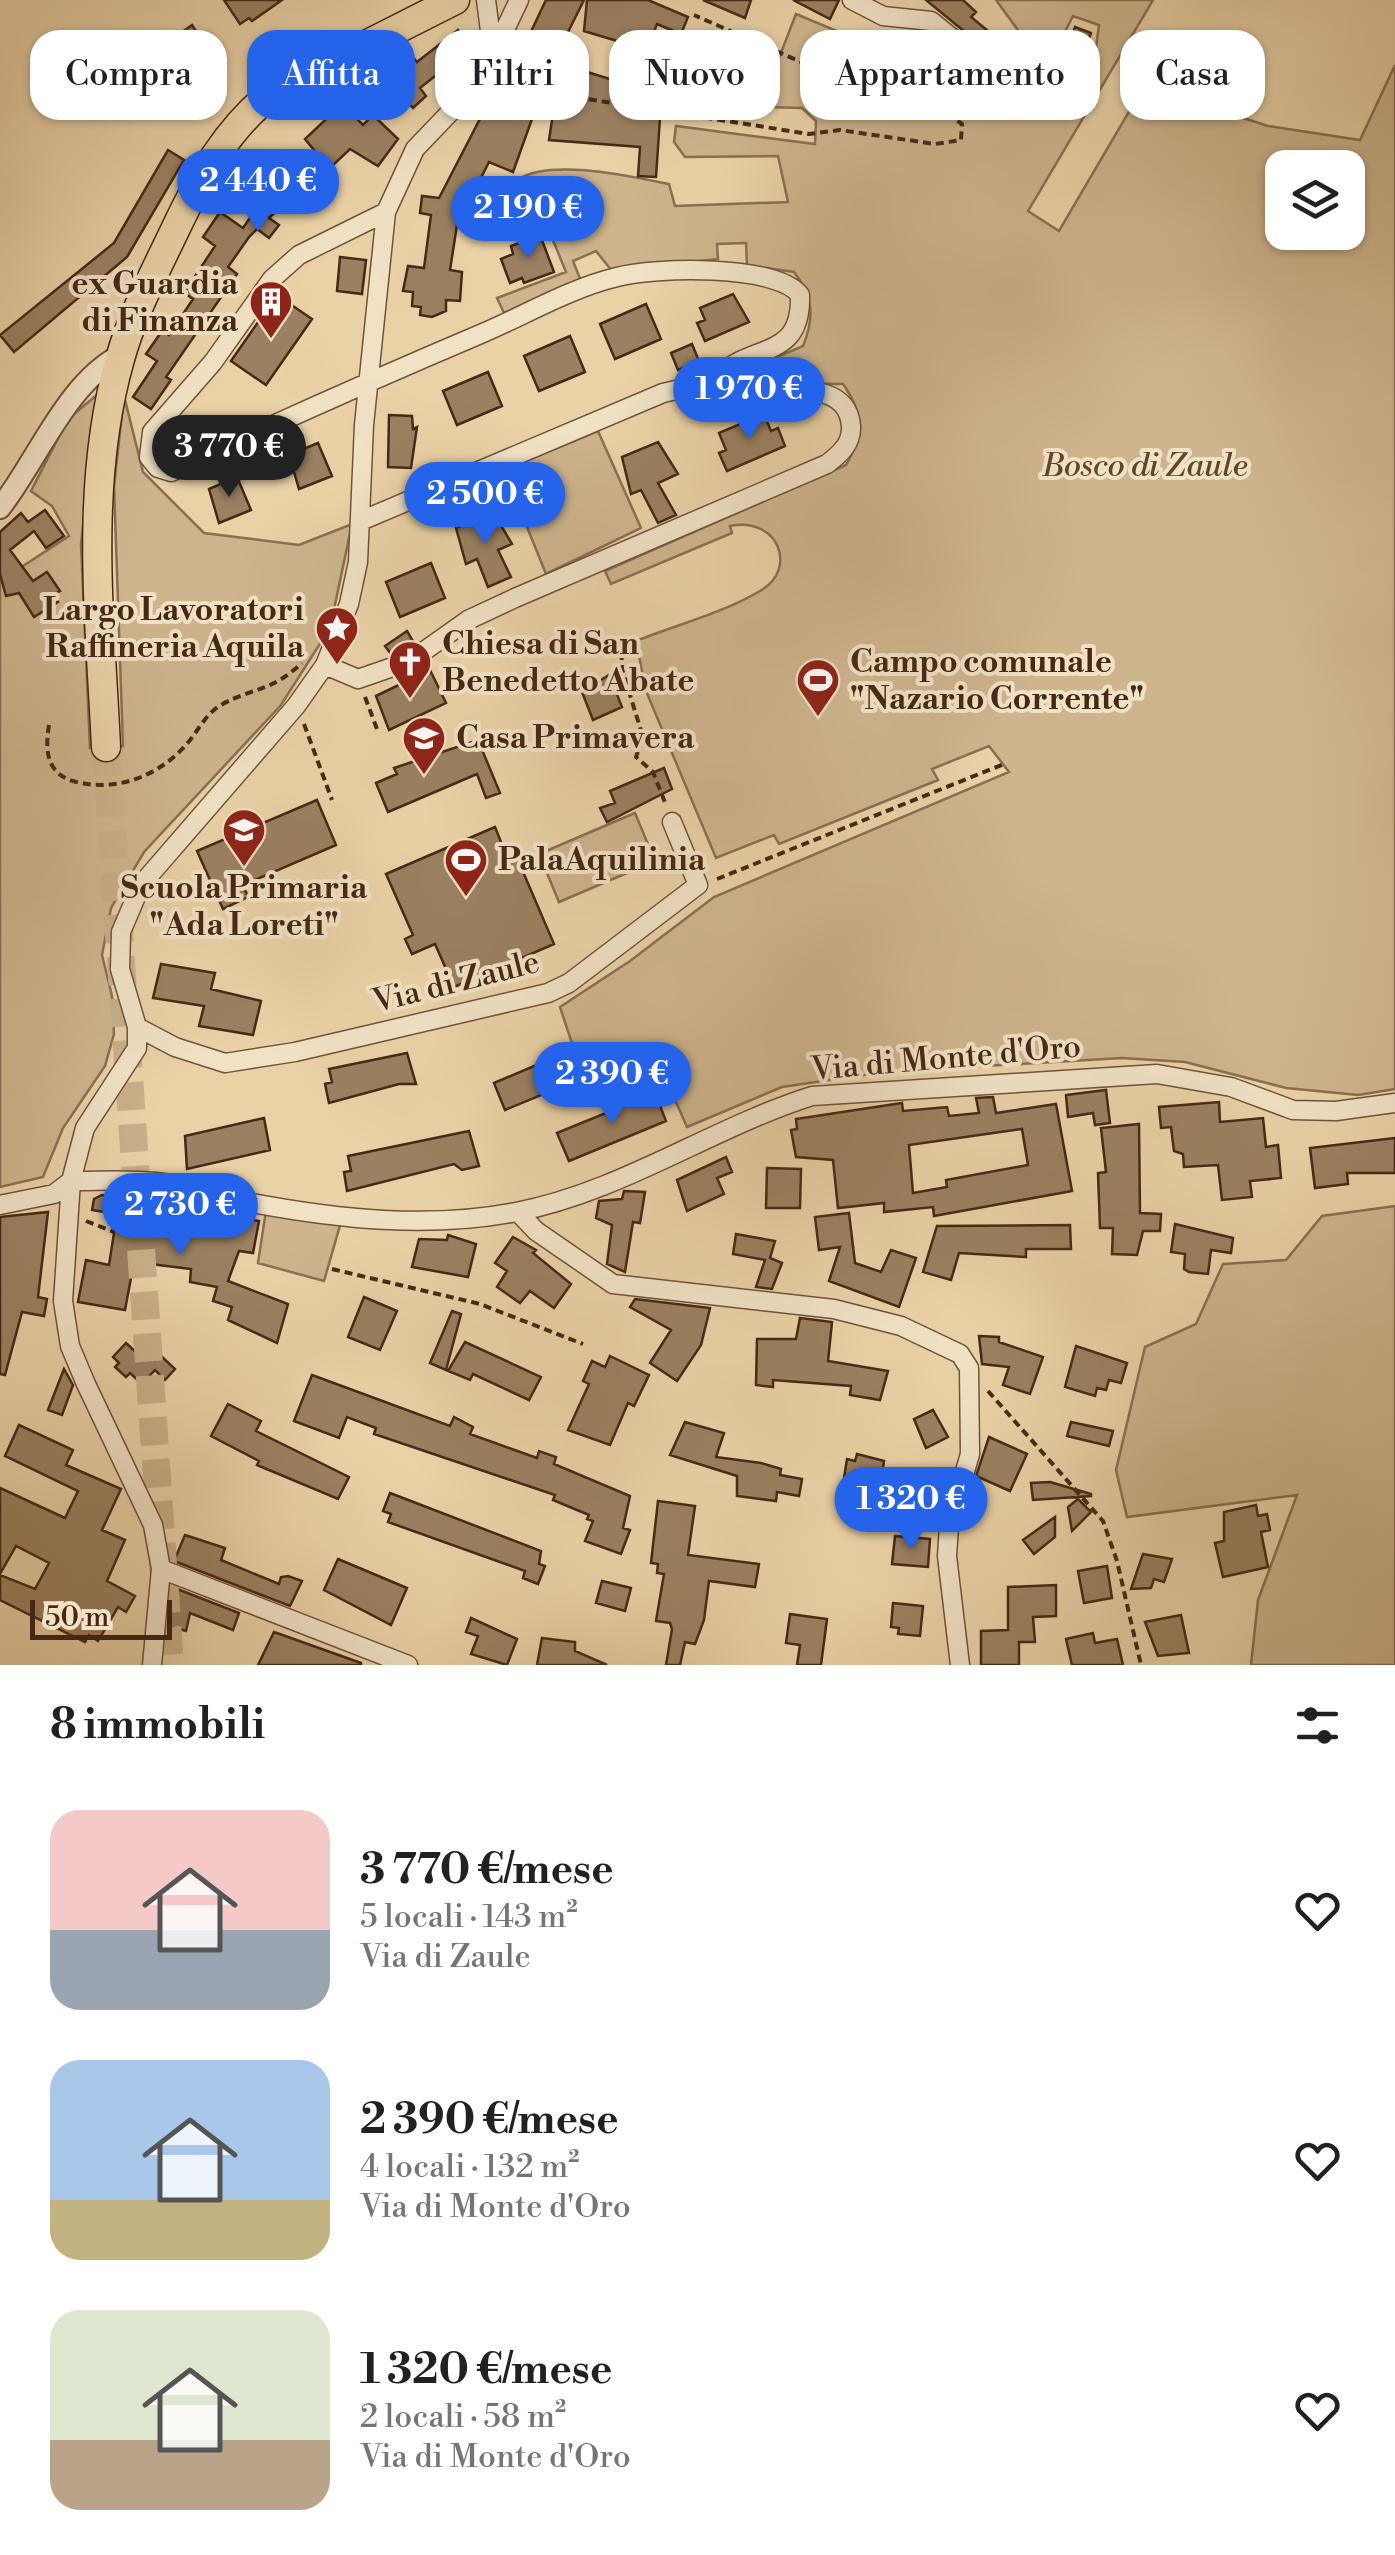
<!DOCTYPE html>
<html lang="it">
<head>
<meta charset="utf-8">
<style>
  :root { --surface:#fff; --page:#f6f6f6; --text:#202124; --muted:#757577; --accent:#2563eb }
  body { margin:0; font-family:"Libre Bodoni",serif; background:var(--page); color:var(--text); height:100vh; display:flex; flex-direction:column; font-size:38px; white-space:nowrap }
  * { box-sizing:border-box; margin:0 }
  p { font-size:32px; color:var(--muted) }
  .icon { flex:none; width:55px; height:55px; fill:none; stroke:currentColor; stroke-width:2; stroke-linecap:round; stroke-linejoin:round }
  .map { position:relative; height:1665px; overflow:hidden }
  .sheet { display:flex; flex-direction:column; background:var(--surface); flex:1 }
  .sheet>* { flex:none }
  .banner { position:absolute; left:30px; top:30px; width:1335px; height:90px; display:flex; gap:20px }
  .controls { position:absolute; left:1265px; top:150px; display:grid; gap:20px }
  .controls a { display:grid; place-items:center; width:100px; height:100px; border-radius:20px; background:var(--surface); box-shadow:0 2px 8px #0004; font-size:50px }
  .scale { position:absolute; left:30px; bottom:25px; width:142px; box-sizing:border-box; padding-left:10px; border:5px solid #462915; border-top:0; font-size:28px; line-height:35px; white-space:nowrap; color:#462915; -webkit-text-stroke:8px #f1e2c6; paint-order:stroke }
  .price { position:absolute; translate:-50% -85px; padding:0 22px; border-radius:35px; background:var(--accent); color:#fff; font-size:32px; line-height:65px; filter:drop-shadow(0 2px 5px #0008) }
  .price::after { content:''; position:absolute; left:50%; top:60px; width:30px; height:22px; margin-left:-15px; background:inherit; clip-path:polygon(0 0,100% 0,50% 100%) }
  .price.current { background:#222; color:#fff }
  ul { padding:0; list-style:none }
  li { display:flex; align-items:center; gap:30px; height:250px; padding:0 50px }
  li span { display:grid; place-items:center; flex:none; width:280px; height:200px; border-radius:30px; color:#555 }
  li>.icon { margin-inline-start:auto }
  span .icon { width:120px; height:120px; fill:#fffc; stroke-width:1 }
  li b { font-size:42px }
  h2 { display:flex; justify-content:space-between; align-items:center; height:120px; padding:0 50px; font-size:42px }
  .chip { padding:0 35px; border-radius:30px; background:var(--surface); box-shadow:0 2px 8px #0004; font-size:35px; line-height:90px }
  .chip.current { background:var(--accent); color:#fff }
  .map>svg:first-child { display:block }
</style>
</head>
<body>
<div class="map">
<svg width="1395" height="1665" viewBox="0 0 1395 1665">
  <rect width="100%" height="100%" fill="#ead2a7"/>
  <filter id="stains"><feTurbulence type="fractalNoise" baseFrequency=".002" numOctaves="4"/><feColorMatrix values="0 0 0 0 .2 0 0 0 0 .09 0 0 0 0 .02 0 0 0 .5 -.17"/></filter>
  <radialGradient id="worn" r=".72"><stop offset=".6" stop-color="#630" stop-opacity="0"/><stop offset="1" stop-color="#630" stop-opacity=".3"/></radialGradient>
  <!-- green -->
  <path fill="#ceb58e" stroke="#8a6f52" stroke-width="2.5" fill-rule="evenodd" d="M996,0H1153L1028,211L1059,231L1144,86L1268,126L1360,140L1395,65V1089L1358,1095L1286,1088L1185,1062L1122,1058L884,1072L782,1087L687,1127L662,1070L589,1095L560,1007L630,961L714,897L1009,772L989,746L932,769L938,780L779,844L774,835L716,858L646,691L636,641C676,625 723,613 760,591C799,569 778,516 730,526L732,533L611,584L605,571L846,465C864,434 864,414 843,384L747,383L736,375L803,346C815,317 813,296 794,272L747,265L746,243L717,244L718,259L612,271L596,251L573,261L581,281L504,313L497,298L566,272L546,223L512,230L504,197C508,192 514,182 519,179C551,158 633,177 669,184L675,206L788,202L778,156L685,157L674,142L676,126L815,144L816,121L802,108L760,107L796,14L1042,117L1069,86L1085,84L1094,63L1099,25L1073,16L1051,59L1028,44ZM1282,168H1348V232H1282Z
    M98,394L81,544L90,748L123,746L114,486L124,396L143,472L204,533L299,545L352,524L330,628L281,705L144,852L111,908L102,955L112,996L114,1034L105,1066L63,1128L43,1177L0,1187V581L69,536L52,506L31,491L68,419Z
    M598,431L641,528L546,574L504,470Z
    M635,813L655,861L559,902L539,854Z
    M1395,1206V1665H1251L1258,1600L1297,1495L1127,1517L1116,1470L1145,1347L1196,1324L1223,1264L1286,1260L1322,1216Z
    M266,1210L341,1222L324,1281L258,1263Z"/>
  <!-- building -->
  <path fill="#9b8161" stroke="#462915" stroke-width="2.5" fill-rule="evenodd" d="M224,0H282L252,21L249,18L240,24Z
    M546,0H584L532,104L537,105L513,172L489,162L457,225L450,270L462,272L460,301L446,300V311L432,317L420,315L421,307L412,306L413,292L403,291L408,266L424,268L431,215L420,213L422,196L439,198L484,111L475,104L484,95L500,97Z
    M587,0H648L688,17L681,34L657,24L647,50L584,31Z
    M703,0H751L745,18Z
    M793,0H839L830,19Z
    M926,0H963L976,12L971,17L988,31L982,46Z
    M192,25L209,50L146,96L140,95L127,77L128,71Z
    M1075,27L1091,33L1076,73L1062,69Z
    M458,30L469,43L457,54L459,57L420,88L426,96L413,108L384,79L393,71L388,67L407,50L417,62Z
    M932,42L971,69L966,81L923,61Z
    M632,59L664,71L647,116L660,118L656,177L638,176L640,147L549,140L554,107L577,110L581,70L622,83Z
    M739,63L758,71L744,91L727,85Z
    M703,73L727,85L715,108L691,96Z
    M1017,73L1036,81L1025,107L1006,99Z
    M342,104L363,125L373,115L398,139L378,166L350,149L332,166L328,162L269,218L279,225L269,238L257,229L249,237L228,267L237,274L166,377L171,380L151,409L133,397L157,361L146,354L162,331L169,335L193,299L184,293L215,246L203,237L220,212L243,228L263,199L256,192L287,164L293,170L314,150L305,139Z
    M168,150L184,160L127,257L14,352L0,335L114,243Z
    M540,235L554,272L524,283L522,278L510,283L501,259L513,254L511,246Z
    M340,257L366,260L362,294L337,291Z
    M733,294L749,322L705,341L697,323L705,320L700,308Z
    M277,295L312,319L266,385L231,361Z
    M646,304L661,339L615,359L600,324Z
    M570,336L585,372L539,391L524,356Z
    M692,344L699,361L678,370L671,353Z
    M488,372L502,406L457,425L443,391Z
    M764,414L771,431L778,428L785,446L727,471L719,453L726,450L719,433Z
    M389,415L412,416L413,429L417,427L411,468L388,467Z
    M658,442L678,474L658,483L676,515L658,523L641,490L631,494L622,457Z
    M318,443L332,476L299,489L289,455Z
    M237,477L251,510L219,523L209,489Z
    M45,510L64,536L46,548L34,531L10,550L33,581L47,572L60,591L53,595L58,602L34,617L19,593L6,596L0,574V532L21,513L28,522Z
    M493,512L512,544L498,550L511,577L488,587L477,559L466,564L456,528Z
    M431,563L445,598L400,617L386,582Z
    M407,631L414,643L391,654L385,646Z
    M430,670L446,703L389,730L376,696Z
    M609,675H616L622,690L616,692L622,707L593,720L582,692Z
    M478,740L500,793L486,798L477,774L388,812L376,783L397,774L394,768Z
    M664,768L672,789L607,822L600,808L615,803L610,791Z
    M317,800L336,845L243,885L248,897L223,909L197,851Z
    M495,827L507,857L515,853L554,944L454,987L435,944L412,954L405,939L413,935L386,874Z
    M161,964L215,973L211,989L261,1001L253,1035L199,1026L204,1006L153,998Z
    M407,1053L416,1084H399L329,1103L325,1084L332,1082L329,1069Z
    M546,1061L558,1088L505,1110L494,1083Z
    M1106,1090L1110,1123L1095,1125L1093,1113L1068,1117L1066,1095Z
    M655,1093L666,1121L569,1161L557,1133Z
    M993,1097L996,1113L1056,1104L1072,1191L934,1216L933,1207L884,1212V1203L838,1208L833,1160L796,1157L791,1130L797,1129L796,1119L902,1103L903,1111L947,1107L949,1116L979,1113L976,1098ZM1022,1129L1028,1165L946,1180L947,1187L913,1193L909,1145Z
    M1219,1102L1220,1122L1263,1118L1266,1147L1278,1145L1281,1178L1250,1181L1252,1197L1222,1200L1218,1165L1184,1167L1183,1154L1174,1151L1171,1127L1161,1128L1159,1107Z
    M264,1118L270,1150L187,1169L185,1136Z
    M1139,1124L1140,1213L1161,1214L1160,1231H1143L1137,1255L1112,1254L1113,1228H1100L1098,1173L1106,1172L1101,1128Z
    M469,1131L479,1166L462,1170L454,1164L347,1191L344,1172L351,1171L348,1156Z
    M1395,1138V1173H1347L1348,1184L1315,1188L1310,1148Z
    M726,1157L732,1172L717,1178L724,1194L687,1211L677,1180Z
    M767,1168L801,1169L800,1208H766Z
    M624,1191L645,1192L640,1223L633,1222L625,1272L607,1264L612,1225L596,1218L599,1201L622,1199Z
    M102,1195L141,1198L157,1200L156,1205L259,1221L253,1253L239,1251L228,1281L288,1304L277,1343L228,1320L232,1307L213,1301L217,1287L190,1282L191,1269L134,1262L125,1310L78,1302L86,1260L109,1265L117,1214L92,1210L94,1199Z
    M48,1212L38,1297L47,1299L44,1316L22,1312L5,1375L0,1374V1217Z
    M849,1213L855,1263L881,1272L891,1250L916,1258L899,1307L829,1281L840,1247L819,1250L815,1217Z
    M1175,1224L1233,1238L1231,1253L1211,1250L1208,1274L1189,1272L1184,1269L1185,1254L1171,1252Z
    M1070,1225L1071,1249H1026V1257L959,1253L951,1280L923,1272L937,1226Z
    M736,1234L775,1241L770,1258L782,1263L772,1289L756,1287L765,1260L733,1254Z
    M448,1235L476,1244L468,1277L412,1267L419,1239L447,1240Z
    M513,1237L536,1250L533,1253L571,1284L554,1308L530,1291L520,1303L497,1287L507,1271L495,1263Z
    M364,1297L397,1311L380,1350L348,1337Z
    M635,1299L710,1308L701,1345L677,1381L650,1363L671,1330L630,1307Z
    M452,1311L461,1314L446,1370L430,1363Z
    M800,1318L832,1322L828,1361L888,1371L880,1400L850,1395L851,1386L773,1380V1387L756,1385L757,1339H796Z
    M979,1336L999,1337V1342L1043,1357L1030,1394L1003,1385L1009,1367L982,1364Z
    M465,1342L541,1377L529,1400L473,1374L470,1380L448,1371Z
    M126,1343L140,1356L145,1350L155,1360L160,1355L175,1369L165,1380L155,1370L142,1384L130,1373L126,1377L115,1367L119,1363L113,1357Z
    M1076,1346L1127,1363L1121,1383L1109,1380L1106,1390L1097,1388L1095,1396L1065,1387Z
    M610,1356L649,1375L634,1406L628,1403L610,1445L568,1430L589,1384L583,1381L592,1361L605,1367Z
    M64,1369L73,1385L62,1415L48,1410Z
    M312,1375L450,1426L454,1417L473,1427L470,1434L537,1458L539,1451L556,1457L554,1464L630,1496L623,1528L630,1530L621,1554L585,1541L593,1521L587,1519L589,1515L553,1500L555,1495L374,1434L376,1428L347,1417L339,1438L294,1421Z
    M228,1404L261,1421L256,1431L349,1477L338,1499L257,1465L259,1461L211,1436Z
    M933,1410L948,1437L926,1448L914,1419Z
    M685,1422L724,1433L716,1457L761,1463L781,1469L780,1475L802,1479L799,1496L777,1492L776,1501L737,1496V1476L670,1455Z
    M1071,1422L1113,1431L1109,1446L1067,1436Z
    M19,1425L73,1450L66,1465L121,1489L102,1530L125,1540L107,1581L135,1596L126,1612L118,1607L98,1641L89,1635L85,1642L0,1600V1575L35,1589L49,1563L16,1546L0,1574V1488L65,1518L78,1491L5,1456Z
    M989,1437L1027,1454L1010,1491L976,1476Z
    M857,1454L884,1461L878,1500L842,1491L847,1459L855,1461Z
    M1050,1482L1091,1494V1496L1033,1500L1031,1483Z
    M390,1493L541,1551L539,1564L545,1566L538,1584L523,1578L525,1571L388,1522L391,1514L383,1511Z
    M1078,1499L1091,1512L1072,1531L1068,1507Z
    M658,1501L695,1506L688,1555L759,1564L755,1587L709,1581L704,1620L695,1644L685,1642L680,1665H666L672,1629L670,1623L656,1621L664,1574L657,1573L658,1564L651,1563Z
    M1256,1505L1258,1516L1267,1514L1270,1530L1261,1532L1268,1567L1223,1577L1215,1543L1224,1541V1512Z
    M1055,1517V1537L1034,1554L1023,1540Z
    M185,1535L225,1548L221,1560L279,1584L281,1577L288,1576L302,1581L290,1606L174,1561Z
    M895,1536L930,1539L928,1567L892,1564Z
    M1143,1554L1172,1559L1164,1582L1154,1579L1151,1588L1131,1589Z
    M338,1559L407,1588L391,1625L324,1590Z
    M1107,1566L1112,1598L1084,1603L1078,1571Z
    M602,1581L631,1588L625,1611L596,1603Z
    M1056,1585V1616L1033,1617L1035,1642H1019V1665H981V1631L1008,1630V1587Z
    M172,1587L239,1613L233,1630L190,1613L186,1631L168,1626Z
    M893,1603L923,1606L920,1636L898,1634L899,1628L891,1627Z
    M790,1614L827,1619L821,1665H797L800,1645L786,1643Z
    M1181,1615L1189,1653L1158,1656L1145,1622Z
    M471,1618L517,1639L507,1665L471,1654L478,1636L466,1632Z
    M274,1632L361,1663V1665H258Z
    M1093,1633L1095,1643L1117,1639L1123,1665H1072L1066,1639Z
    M542,1638L575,1642V1651L607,1665H537Z"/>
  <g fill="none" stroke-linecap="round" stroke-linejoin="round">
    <!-- primary-tunnel -->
    <path stroke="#c9b08a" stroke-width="28" stroke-dasharray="28 14" stroke-linecap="butt" d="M106,747L170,1665"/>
    <!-- minor casing -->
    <g stroke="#6f533a" stroke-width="21">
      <path id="minor" d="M486,0L493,54
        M852,0L883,16L931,21L999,76
        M386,212L299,255L272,279L213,362L152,432L149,457L158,468L171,472C274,424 379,377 483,333C527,314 571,288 617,277C655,267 776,264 800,295C802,364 748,340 714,381
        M325,665L358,679L410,661L468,620L515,598L827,464C840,454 852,444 851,426C846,367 752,403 714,381L663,393L363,520
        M137,1027L175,1047L225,1063L295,1052L548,993L569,983L698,885L672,822
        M71,1181C99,1181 128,1179 155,1182C187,1185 220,1197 252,1203C338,1219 429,1229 516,1212C621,1192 711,1128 812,1096L1157,1074L1231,1087L1293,1110L1336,1111L1395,1103
        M0,1205L54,1194L71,1181
        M518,1212L536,1231L613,1284L834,1309L901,1326L960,1354L969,1368L970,1454L949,1526L947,1556L960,1665
        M161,1569L408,1665
        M152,1665L161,1569L153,1525L86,1384L70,1346L63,1301L71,1181L85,1128L137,1048V1027L120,969L121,932L141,885L296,706L325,665L349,604L358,562L364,425L386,212L415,149L481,80L519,0"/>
    </g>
    <!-- tertiary casing -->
    <g stroke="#6f533a" stroke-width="24">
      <path id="tertiary" d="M0,508C37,461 67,382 121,355"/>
    </g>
    <!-- primary casing -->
    <g stroke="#462915" stroke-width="31">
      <path id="primary" d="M106,747C100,618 84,485 120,359C132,315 154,274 174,232C199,179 227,127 275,91L455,0"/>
    </g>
    <!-- path -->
    <path stroke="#462915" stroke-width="4" stroke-dasharray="8 5" stroke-linecap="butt" d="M499,85L809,134L840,130L935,144L961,140L962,124L952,117L833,76L694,15
      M621,639L622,669L643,737L636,757L653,772L666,805
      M365,697L377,729
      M304,724L332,800
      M49,725C45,749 46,773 73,781C114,793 157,777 185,746C198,732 204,715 221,705C255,686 268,694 302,663
      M717,879L1004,764
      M86,1221L114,1232
      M332,1269L480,1304L583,1344
      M988,1391L1103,1521L1117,1561L1141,1665"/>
    <!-- minor -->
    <use href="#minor" stroke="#f1e2c6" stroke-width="18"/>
    <!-- tertiary -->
    <use href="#tertiary" stroke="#f1e2c6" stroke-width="20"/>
    <!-- primary -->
    <use href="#primary" stroke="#ead2a7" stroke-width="28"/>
  </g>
  <!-- icons -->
  <defs>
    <g id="building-pin" transform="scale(2.25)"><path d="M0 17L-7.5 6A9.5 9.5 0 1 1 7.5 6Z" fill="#8f2418" stroke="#f1e2c6"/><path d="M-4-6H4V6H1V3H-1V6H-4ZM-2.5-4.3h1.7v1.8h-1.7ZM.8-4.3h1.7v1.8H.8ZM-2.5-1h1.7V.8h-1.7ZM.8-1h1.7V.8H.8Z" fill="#fff"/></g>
    <g id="sight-pin" transform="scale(2.25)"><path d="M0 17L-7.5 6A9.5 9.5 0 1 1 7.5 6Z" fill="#8f2418" stroke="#f1e2c6"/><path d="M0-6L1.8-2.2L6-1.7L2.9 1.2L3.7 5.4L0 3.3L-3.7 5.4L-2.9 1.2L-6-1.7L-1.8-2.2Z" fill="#fff"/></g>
    <g id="church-pin" transform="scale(2.25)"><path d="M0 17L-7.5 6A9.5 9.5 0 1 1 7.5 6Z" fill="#8f2418" stroke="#f1e2c6"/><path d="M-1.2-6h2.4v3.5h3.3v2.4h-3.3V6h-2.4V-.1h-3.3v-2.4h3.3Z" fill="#fff"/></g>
    <g id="stadium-pin" transform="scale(2.25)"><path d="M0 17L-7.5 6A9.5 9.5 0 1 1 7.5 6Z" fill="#8f2418" stroke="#f1e2c6"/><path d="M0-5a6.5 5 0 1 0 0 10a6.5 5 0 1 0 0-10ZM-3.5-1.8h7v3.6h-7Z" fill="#fff"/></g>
    <g id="school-pin" transform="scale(2.25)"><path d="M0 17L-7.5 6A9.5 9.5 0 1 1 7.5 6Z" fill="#8f2418" stroke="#f1e2c6"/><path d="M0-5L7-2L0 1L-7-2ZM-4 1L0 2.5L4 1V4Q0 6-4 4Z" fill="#fff"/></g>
  </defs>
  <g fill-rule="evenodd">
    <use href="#building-pin" x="271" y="302"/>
    <use href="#sight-pin" x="337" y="628"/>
    <use href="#church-pin" x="410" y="662"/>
    <use href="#stadium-pin" x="818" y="680"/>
    <use href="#school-pin" x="424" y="738"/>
    <use href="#school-pin" x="244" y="830"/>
    <use href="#stadium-pin" x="466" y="860"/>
  </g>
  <g text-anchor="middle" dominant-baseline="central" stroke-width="8" stroke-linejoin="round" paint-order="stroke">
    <!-- poi labels -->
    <g font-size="32" font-weight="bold" fill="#462915" stroke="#f1e2c6" text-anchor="start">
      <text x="238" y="284" text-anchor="end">ex Guardia<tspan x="238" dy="37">di Finanza</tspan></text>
      <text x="304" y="610" text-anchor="end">Largo Lavoratori<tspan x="304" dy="37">Raffineria Aquila</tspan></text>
      <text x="442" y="644">Chiesa di San<tspan x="442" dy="37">Benedetto Abate</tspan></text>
      <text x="850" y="662">Campo comunale<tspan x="850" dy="37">"Nazario Corrente"</tspan></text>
      <text x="456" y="738">Casa Primavera</text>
      <text x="498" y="860">PalaAquilinia</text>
      <text x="244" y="888" text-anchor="middle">Scuola Primaria<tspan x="244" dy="37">"Ada Loreti"</tspan></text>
    </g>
    <!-- park labels -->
    <g font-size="32" font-style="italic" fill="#61452d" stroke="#f1e2c6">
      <text x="1145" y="466">Bosco di Zaule</text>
    </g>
    <!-- street labels -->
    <g font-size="32" fill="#462915" stroke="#f1e2c6">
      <text transform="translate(456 982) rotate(-14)">Via di Zaule</text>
      <text transform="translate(946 1058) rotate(-5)">Via di Monte d'Oro</text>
    </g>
  </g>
  <rect width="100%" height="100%" filter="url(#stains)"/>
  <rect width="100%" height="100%" fill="url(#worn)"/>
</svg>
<div class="controls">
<a><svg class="icon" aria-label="layers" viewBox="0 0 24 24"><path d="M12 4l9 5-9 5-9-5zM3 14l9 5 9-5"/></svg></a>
</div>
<div class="scale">50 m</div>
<b class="price" style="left:258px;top:234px">2 440 €</b>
<b class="price" style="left:528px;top:261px">2 190 €</b>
<b class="price" style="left:749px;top:442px">1 970 €</b>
<b class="price current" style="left:229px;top:500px">3 770 €</b>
<b class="price" style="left:485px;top:547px">2 500 €</b>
<b class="price" style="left:612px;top:1127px">2 390 €</b>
<b class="price" style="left:180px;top:1258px">2 730 €</b>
<b class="price" style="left:911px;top:1552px">1 320 €</b>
<div class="banner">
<a class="chip">Compra</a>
<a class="chip current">Affitta</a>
<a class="chip">Filtri</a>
<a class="chip">Nuovo</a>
<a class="chip">Appartamento</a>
<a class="chip">Casa</a>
</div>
</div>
<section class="sheet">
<h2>8 immobili<svg class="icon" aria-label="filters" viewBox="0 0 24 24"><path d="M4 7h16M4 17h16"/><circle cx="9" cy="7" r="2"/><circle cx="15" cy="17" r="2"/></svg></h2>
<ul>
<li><span style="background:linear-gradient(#f6c9c9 60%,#9aa5b1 0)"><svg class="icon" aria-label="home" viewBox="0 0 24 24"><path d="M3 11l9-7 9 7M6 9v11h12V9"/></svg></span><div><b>3 770 €/mese</b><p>5 locali · 143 m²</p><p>Via di Zaule</p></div><svg class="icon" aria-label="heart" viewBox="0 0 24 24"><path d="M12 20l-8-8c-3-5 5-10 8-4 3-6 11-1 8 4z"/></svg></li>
<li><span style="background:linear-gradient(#a9c7e8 70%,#c2b280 0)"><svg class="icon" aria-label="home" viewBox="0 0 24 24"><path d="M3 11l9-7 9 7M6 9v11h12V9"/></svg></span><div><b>2 390 €/mese</b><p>4 locali · 132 m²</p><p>Via di Monte d'Oro</p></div><svg class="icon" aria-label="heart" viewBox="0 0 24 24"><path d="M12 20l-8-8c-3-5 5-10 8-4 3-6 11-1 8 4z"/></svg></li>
<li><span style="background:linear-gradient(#dfe7d0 65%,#b9a48a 0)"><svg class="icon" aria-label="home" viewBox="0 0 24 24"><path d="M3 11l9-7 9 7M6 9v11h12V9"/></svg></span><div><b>1 320 €/mese</b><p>2 locali · 58 m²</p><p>Via di Monte d'Oro</p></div><svg class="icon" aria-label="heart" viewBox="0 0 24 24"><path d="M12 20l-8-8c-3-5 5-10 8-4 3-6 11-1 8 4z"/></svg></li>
</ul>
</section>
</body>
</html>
